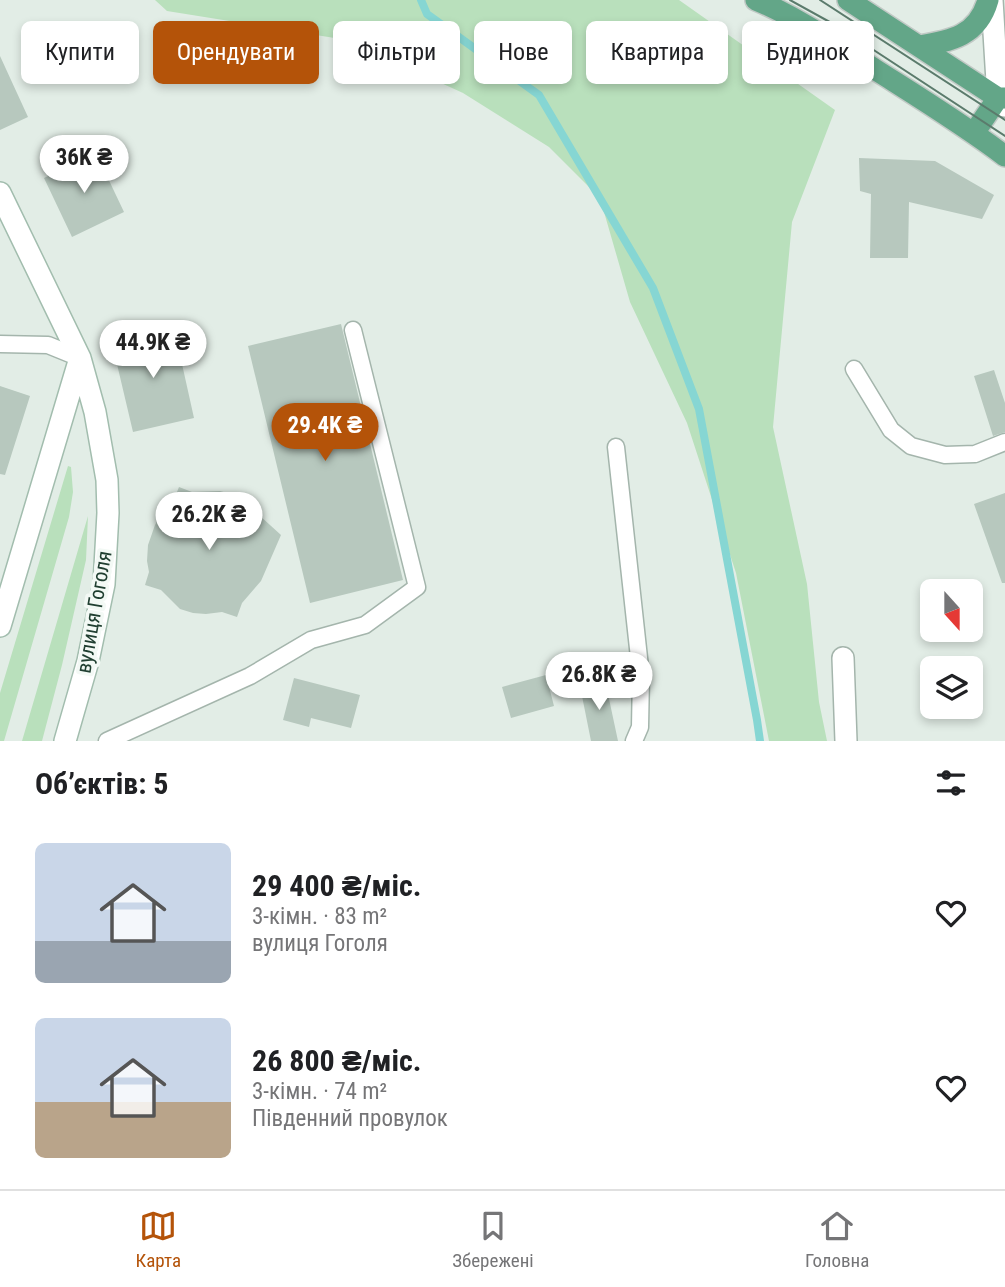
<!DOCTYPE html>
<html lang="uk">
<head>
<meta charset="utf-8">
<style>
  :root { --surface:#fff; --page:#f2f2f2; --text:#202124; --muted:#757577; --line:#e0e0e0; --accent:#b45309 }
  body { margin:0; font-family:"Roboto Condensed",sans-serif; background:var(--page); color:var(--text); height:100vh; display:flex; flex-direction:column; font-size:26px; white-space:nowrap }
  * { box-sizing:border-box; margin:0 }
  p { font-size:23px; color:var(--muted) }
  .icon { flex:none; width:38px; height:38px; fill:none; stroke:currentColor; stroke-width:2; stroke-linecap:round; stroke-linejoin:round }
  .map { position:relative; height:741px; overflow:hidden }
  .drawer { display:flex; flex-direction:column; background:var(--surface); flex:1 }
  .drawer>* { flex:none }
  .hud { position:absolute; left:21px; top:21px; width:964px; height:63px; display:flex; gap:14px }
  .needle { width:46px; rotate:159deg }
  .buttons { position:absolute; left:920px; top:579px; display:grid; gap:14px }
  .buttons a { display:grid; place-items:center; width:63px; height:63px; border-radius:10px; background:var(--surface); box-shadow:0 4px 10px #0003; font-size:35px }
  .price { position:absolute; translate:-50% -60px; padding:0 16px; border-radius:24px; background:#fff; color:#222; font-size:23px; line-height:46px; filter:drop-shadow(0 2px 4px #0008) }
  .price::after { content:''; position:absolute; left:50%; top:42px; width:21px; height:16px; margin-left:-10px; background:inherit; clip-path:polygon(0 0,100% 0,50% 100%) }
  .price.active { background:var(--accent); color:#fff }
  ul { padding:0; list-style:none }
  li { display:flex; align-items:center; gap:21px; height:175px; padding:0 35px }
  li span { display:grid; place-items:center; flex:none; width:196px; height:140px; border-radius:10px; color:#555 }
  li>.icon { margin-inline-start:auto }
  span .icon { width:84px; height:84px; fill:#fffc; stroke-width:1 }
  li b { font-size:30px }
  h2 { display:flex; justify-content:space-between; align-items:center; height:84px; padding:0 35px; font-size:30px }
  .chip { padding:0 24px; border-radius:10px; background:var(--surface); box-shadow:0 4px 10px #0003; font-size:24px; line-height:63px }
  .chip.active { background:var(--accent); color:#fff }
  .tab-bar { display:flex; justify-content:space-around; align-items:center; height:98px; border-top:2px solid var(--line); background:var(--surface); font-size:19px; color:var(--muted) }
  .tab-bar a { display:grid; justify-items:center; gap:4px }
  .tab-bar .active { color:var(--accent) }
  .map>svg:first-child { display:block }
</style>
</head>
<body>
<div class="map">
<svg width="1005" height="741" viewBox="0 0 1005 741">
  <rect width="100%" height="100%" fill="#e2ede6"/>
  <!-- green -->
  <path fill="#b9e0bc" d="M155,0H679L835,110L792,222L773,427L807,584L819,702L827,741H769L736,573L687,423L630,302L600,198L549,147L463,93L347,40L167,11Z
    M68,466L71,467L73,492L69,517L4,741H0V693Z
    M88,516L86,560L62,665L42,741H22Z"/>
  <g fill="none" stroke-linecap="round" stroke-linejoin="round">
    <!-- stream -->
    <path stroke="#86d6d3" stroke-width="8" d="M421,0L427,14L539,95L653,288L699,409L757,720L760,741"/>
  </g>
  <!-- building -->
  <path fill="#b7c8be" d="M0,56L28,117L0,130Z
    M96,153L124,212L72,237L44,178Z
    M859,158L935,161L994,195L982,219L909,202L908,258H870L871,194L860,191Z
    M341,324L403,580L310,603L248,346Z
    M174,328L194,418L133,432L112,343Z
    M994,370L1005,403V432L993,436L974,376Z
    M0,386L30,396L5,475L0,474Z
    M179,487L192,492L220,491L238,496L281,535L261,581L242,603L237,617L222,612L206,614L193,613L180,609L161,590L145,585L149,572L147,561L148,545L155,525L162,513L173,502Z
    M1005,493V583H1002L974,504Z
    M546,675L554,706L511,718L502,687Z
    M294,678L360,695L351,728L311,718L309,727L283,720Z
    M605,680L618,741H591L580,686Z"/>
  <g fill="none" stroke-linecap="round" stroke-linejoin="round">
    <!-- lane casing -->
    <g stroke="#a4b5ac" stroke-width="19">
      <path id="lane" d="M0,344L48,345L80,358
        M854,369L891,430L911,446L945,455L975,454L1005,442
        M616,447L641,676L640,727L634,741
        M107,741L250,676L311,640L365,625L417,587L353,330"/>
    </g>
    <!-- street casing -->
    <g stroke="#a4b5ac" stroke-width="24">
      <path id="street" d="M992,0L998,98L1005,106
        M843,658L846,741"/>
    </g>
    <!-- secondary casing -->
    <g stroke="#a2bdae" stroke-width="24">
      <path id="secondary" d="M0,193L80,358L95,412L107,480L108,513L104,584L88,661L65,741
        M0,626L80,358"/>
    </g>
    <!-- primary casing -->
    <g stroke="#c1c9c5" stroke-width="24">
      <path id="primary" d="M756,0C799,18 837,45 876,70C920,98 964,125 1005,156
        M848,0L998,98H1005
        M919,46C951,41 978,36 988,0
        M974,133L998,98"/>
    </g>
    <!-- lane -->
    <use href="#lane" stroke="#fff" stroke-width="16"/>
    <!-- street -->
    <use href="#street" stroke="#fff" stroke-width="21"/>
    <!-- secondary -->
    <use href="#secondary" stroke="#fff" stroke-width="21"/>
    <!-- primary -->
    <use href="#primary" stroke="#63a688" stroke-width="21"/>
    <!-- tram -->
    <path stroke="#5b7b6c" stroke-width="2" d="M790,0L837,26L1005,136
      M820,0L1005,120"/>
  </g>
  <g text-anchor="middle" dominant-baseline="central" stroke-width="7" stroke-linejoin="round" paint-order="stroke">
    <!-- street labels -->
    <g font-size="21" fill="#203f31" stroke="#f3f9f5">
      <text transform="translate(94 612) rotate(-80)">вулиця Гоголя</text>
    </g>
  </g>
</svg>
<div class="buttons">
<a><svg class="needle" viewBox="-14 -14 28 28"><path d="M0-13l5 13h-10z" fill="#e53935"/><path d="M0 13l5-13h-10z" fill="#757577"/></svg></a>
<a><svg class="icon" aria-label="layers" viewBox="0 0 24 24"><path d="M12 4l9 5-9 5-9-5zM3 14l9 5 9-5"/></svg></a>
</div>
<b class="price" style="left:84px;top:195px">36K ₴</b>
<b class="price" style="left:153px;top:380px">44.9K ₴</b>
<b class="price active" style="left:325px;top:463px">29.4K ₴</b>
<b class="price" style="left:209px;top:552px">26.2K ₴</b>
<b class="price" style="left:599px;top:712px">26.8K ₴</b>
<div class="hud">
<a class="chip">Купити</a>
<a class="chip active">Орендувати</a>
<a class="chip">Фільтри</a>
<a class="chip">Нове</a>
<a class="chip">Квартира</a>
<a class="chip">Будинок</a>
</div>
</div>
<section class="drawer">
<h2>Об’єктів: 5<svg class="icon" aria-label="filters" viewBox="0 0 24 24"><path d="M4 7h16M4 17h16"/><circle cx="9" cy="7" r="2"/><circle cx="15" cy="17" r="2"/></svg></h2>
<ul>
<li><span style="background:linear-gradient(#c9d6e8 70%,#9aa5b1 0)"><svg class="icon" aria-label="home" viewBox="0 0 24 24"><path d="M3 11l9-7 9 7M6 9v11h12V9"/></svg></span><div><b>29 400 ₴/міс.</b><p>3-кімн. · 83 m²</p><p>вулиця Гоголя</p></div><svg class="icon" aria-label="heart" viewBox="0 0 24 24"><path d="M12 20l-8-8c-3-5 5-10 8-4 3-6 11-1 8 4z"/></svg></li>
<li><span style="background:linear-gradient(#c9d6e8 60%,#b9a48a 0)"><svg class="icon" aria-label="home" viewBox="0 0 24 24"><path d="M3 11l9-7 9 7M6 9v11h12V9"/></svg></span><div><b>26 800 ₴/міс.</b><p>3-кімн. · 74 m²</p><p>Південний провулок</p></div><svg class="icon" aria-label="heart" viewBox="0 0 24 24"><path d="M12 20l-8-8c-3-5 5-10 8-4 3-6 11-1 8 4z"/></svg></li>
</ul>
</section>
<nav class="tab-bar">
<a class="active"><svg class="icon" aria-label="map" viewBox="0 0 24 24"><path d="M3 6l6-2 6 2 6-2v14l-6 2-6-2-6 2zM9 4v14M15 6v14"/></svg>Карта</a>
<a><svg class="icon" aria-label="saved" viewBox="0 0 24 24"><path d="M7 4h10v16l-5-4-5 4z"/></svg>Збережені</a>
<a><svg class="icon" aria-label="home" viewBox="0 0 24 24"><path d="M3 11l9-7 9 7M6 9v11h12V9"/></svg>Головна</a>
</nav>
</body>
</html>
